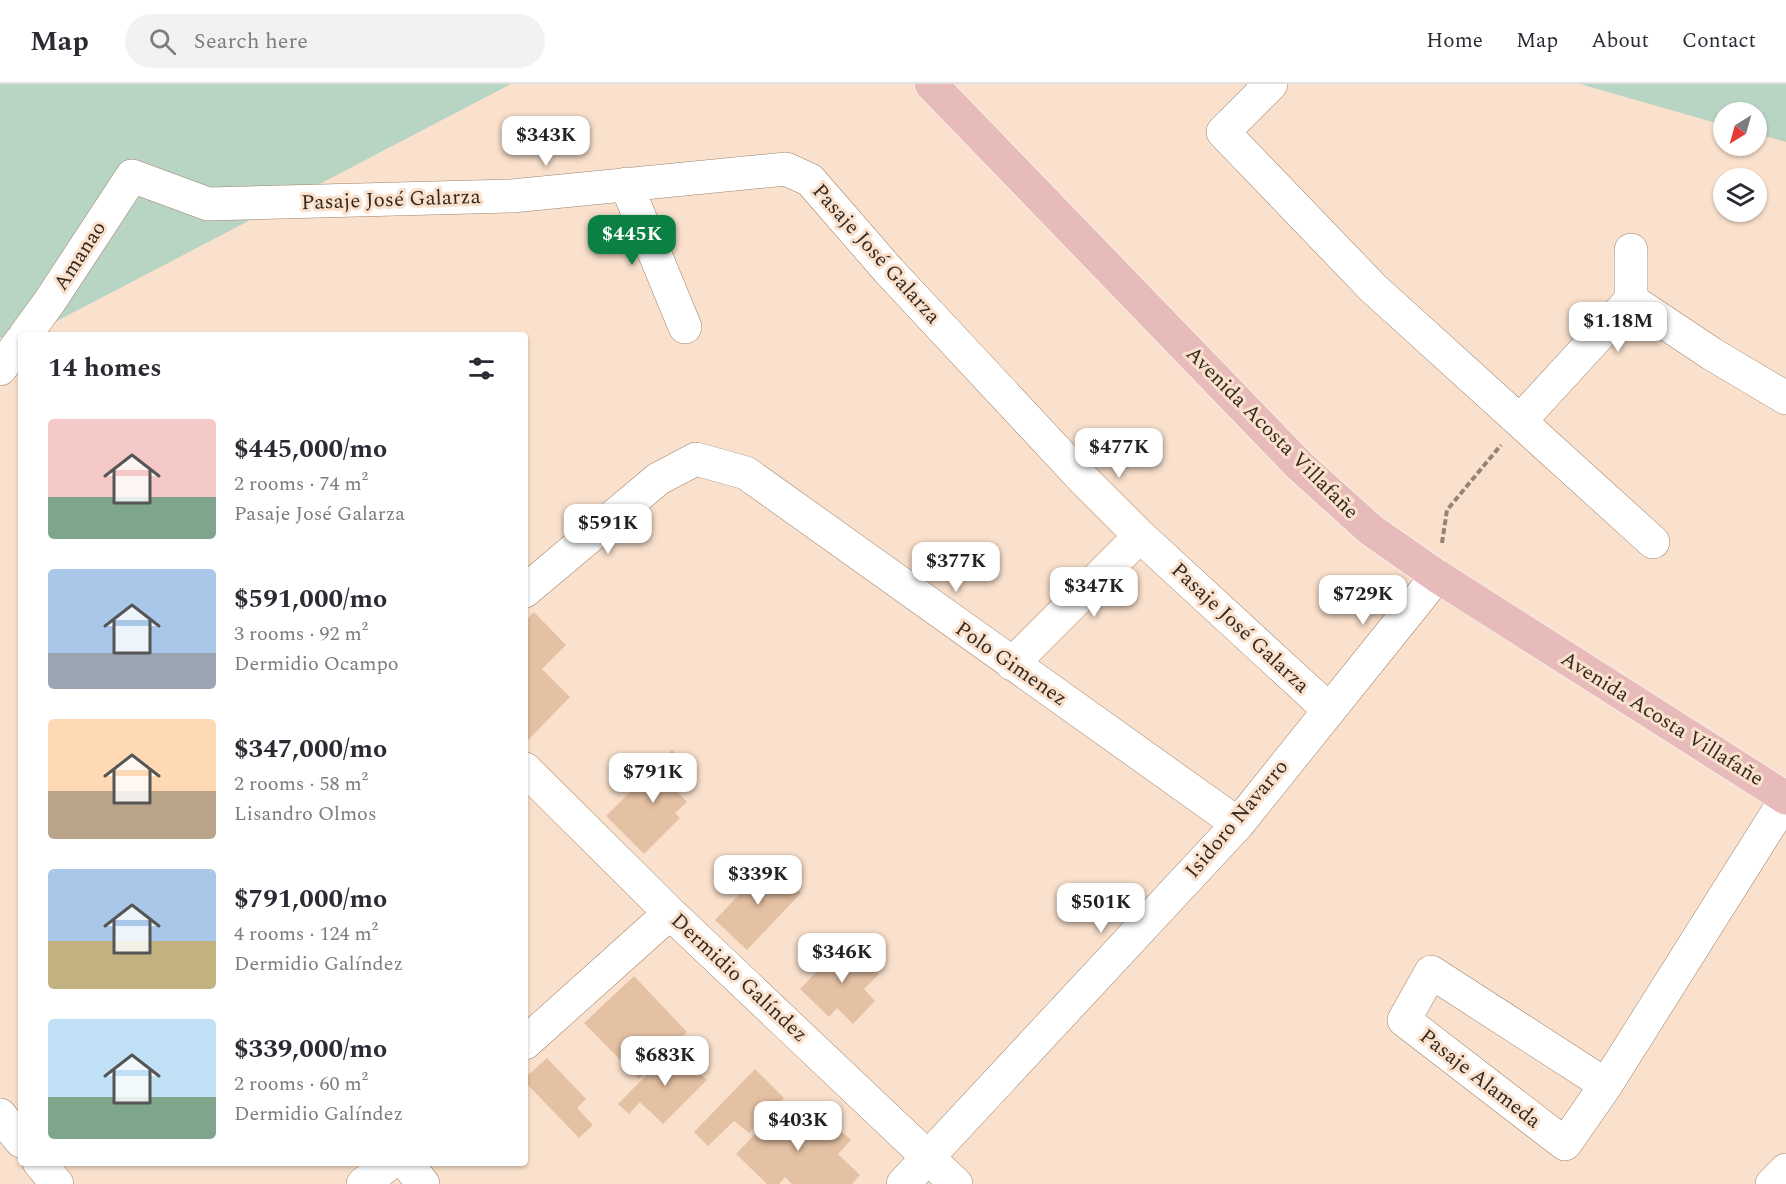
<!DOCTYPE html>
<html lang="en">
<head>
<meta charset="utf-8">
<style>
  :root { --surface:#fff; --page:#f2f2f3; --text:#2b2b33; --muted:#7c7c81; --line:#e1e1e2; --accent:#0b8043 }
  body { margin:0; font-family:Spectral,serif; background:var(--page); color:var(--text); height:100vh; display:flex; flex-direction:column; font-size:22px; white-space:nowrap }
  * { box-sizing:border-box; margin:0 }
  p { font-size:20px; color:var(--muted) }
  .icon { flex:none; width:33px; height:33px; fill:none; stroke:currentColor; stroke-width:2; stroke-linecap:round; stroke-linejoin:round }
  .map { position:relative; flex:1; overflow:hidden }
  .details { position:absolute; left:18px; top:248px; width:510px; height:834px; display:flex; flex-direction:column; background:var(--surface); border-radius:6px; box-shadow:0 2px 4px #0004 }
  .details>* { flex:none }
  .needle { width:39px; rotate:217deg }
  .fabs { position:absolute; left:1713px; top:18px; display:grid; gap:12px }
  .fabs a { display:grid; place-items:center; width:54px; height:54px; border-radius:50%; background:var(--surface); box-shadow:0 2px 4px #0004; font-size:30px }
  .price { position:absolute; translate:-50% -51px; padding:0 14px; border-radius:12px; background:#fff; color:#222; font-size:20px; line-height:39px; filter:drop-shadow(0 2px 3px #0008) }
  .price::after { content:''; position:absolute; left:50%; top:36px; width:18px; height:14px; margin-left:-9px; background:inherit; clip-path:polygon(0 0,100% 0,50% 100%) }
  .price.on { background:var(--accent); color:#fff }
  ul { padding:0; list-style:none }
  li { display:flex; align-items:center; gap:18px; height:150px; padding:0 30px }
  li span { display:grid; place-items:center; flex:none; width:168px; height:120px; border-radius:6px; color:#555 }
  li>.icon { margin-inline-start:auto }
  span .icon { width:72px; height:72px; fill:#fffc; stroke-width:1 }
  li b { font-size:26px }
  h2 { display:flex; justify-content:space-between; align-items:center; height:72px; padding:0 30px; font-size:26px }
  header { display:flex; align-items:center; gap:36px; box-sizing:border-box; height:84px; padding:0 30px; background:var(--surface); border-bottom:2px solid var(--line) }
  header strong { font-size:28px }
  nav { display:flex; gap:33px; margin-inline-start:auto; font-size:21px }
  .search { width:420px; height:54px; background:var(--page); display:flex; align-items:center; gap:15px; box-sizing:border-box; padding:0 21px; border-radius:33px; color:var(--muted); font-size:22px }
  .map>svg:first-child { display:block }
</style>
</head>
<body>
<header>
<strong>Map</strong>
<div class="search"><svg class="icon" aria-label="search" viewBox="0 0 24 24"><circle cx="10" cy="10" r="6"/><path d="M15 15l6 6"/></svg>Search here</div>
<nav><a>Home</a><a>Map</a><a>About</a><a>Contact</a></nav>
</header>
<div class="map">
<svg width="1786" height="1100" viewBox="0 0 1786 1100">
  <rect width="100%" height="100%" fill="#fae1cd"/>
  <!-- green -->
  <path fill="#b8d4c3" d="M0,0H511L32,250L0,254Z
    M1580,0H1786V58L1757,50L1756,28H1724L1723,41Z"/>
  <!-- building -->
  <path fill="#e5c1a4" d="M534,528L566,561L542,585L570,613L527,657L525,537Z
    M672,666L694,688L676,706L687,718L675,729L680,734L644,770L606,732Z
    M769,779L801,809L747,866L715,836Z
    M846,857L879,890L864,905L875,917L853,940L837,924L829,933L800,905Z
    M634,892L687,948L639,995L584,939Z
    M674,963L707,996L663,1040L640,1018L629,1030L618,1020Z
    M547,974L586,1015L577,1024L593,1041L579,1054L525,998V994Z
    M755,985L784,1014L749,1049L734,1037L708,1062L694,1048Z
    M782,1022L790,1030L796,1023L825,1051L834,1041L851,1056L838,1070L860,1091L852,1100H792L785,1093L779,1100H767L736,1070Z"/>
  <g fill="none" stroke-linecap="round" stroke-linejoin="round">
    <!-- minor casing -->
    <g stroke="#9e826a" stroke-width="34">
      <path id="minor" d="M1271,0L1223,48L1373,204L1653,458
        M626,100L685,243
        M1631,216L1712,270L1786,314
        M26,250L50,217L132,92L208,120L512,112L786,85L810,96L889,187L1083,395L1140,452L1328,625
        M0,285L21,257
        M1520,337L1631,216V166
        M525,507L658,395L696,375L746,389L1238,740
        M1012,580L1140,452
        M525,685L670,829L956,1100
        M525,959L670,829
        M1606,1001L1431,888L1404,936L1565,1060L1606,1001L1786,715
        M0,1031L21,1057
        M39,1078L57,1100
        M406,1078L423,1100
        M363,1100L391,1078
        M903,1100L1238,740L1437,492
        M1772,1100L1786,1086"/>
    </g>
    <!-- major casing -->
    <g stroke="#fff" stroke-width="34">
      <path id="major" d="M931,0L1300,382L1371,446L1437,492L1786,714"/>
    </g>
    <!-- path -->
    <path stroke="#978475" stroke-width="4" stroke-dasharray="6 3" stroke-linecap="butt" d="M1442,459L1447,426L1501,361"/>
    <!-- minor -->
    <use href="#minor" stroke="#fff" stroke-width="33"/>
    <!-- major -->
    <use href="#major" stroke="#e8bbbb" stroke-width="33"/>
  </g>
  <g text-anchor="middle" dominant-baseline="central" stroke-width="6" stroke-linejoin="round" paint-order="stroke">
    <!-- street labels -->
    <g font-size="21" fill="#362a20" stroke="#fae1cd">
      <text transform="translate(391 116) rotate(-2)">Pasaje José Galarza</text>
      <text transform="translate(876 170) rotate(48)">Pasaje José Galarza</text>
      <text transform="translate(80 172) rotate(-57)">Amanao</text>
      <text transform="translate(1272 349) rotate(45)">Avenida Acosta Villafañe</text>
      <text transform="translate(1240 544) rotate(43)">Pasaje José Galarza</text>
      <text transform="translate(1011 580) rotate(35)">Polo Gimenez</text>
      <text transform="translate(1662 635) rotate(32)">Avenida Acosta Villafañe</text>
      <text transform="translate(1237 735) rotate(-50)">Isidoro Navarro</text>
      <text transform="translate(739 894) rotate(43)">Dermidio Galíndez</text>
      <text transform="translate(1480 995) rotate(38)">Pasaje Alameda</text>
    </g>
  </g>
</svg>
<div class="fabs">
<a><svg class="needle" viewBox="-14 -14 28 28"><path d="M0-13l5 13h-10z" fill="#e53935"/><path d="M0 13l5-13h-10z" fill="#7c7c81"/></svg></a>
<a><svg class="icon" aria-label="layers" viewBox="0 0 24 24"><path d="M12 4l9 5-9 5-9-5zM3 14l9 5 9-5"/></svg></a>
</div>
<b class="price" style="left:546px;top:83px">$343K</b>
<b class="price on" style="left:632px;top:182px">$445K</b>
<b class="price" style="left:1618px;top:269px">$1.18M</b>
<b class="price" style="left:1119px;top:395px">$477K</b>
<b class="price" style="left:608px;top:471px">$591K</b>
<b class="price" style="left:956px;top:509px">$377K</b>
<b class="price" style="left:1094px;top:534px">$347K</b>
<b class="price" style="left:1363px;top:542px">$729K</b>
<b class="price" style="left:653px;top:720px">$791K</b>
<b class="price" style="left:758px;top:822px">$339K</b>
<b class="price" style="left:1101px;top:850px">$501K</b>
<b class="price" style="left:842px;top:900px">$346K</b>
<b class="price" style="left:665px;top:1003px">$683K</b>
<b class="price" style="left:798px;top:1068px">$403K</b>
<section class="details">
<h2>14 homes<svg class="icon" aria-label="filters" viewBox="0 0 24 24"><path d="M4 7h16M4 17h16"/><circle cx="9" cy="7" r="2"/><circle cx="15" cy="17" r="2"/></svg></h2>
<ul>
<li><span style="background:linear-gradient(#f6c9c9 65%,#7fa58c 0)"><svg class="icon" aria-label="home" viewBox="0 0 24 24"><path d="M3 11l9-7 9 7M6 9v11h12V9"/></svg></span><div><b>$445,000/mo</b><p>2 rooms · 74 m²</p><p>Pasaje José Galarza</p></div></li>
<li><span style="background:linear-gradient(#a9c7e8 70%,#9aa5b1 0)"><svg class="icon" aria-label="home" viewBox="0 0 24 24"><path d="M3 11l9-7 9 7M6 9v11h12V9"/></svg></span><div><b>$591,000/mo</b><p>3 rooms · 92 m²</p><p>Dermidio Ocampo</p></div></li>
<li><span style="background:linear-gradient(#ffd9b3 60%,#b9a48a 0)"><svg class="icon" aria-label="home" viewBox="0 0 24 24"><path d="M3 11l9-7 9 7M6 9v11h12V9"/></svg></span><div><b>$347,000/mo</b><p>2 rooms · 58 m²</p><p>Lisandro Olmos</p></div></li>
<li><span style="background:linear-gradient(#a9c7e8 60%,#c2b280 0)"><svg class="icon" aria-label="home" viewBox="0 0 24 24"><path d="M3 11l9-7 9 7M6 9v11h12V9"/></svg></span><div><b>$791,000/mo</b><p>4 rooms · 124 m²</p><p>Dermidio Galíndez</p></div></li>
<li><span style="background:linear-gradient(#bfe0f5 65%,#7fa58c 0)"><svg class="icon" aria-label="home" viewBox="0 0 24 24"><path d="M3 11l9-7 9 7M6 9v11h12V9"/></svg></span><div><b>$339,000/mo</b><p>2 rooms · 60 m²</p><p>Dermidio Galíndez</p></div></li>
</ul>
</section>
</div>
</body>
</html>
